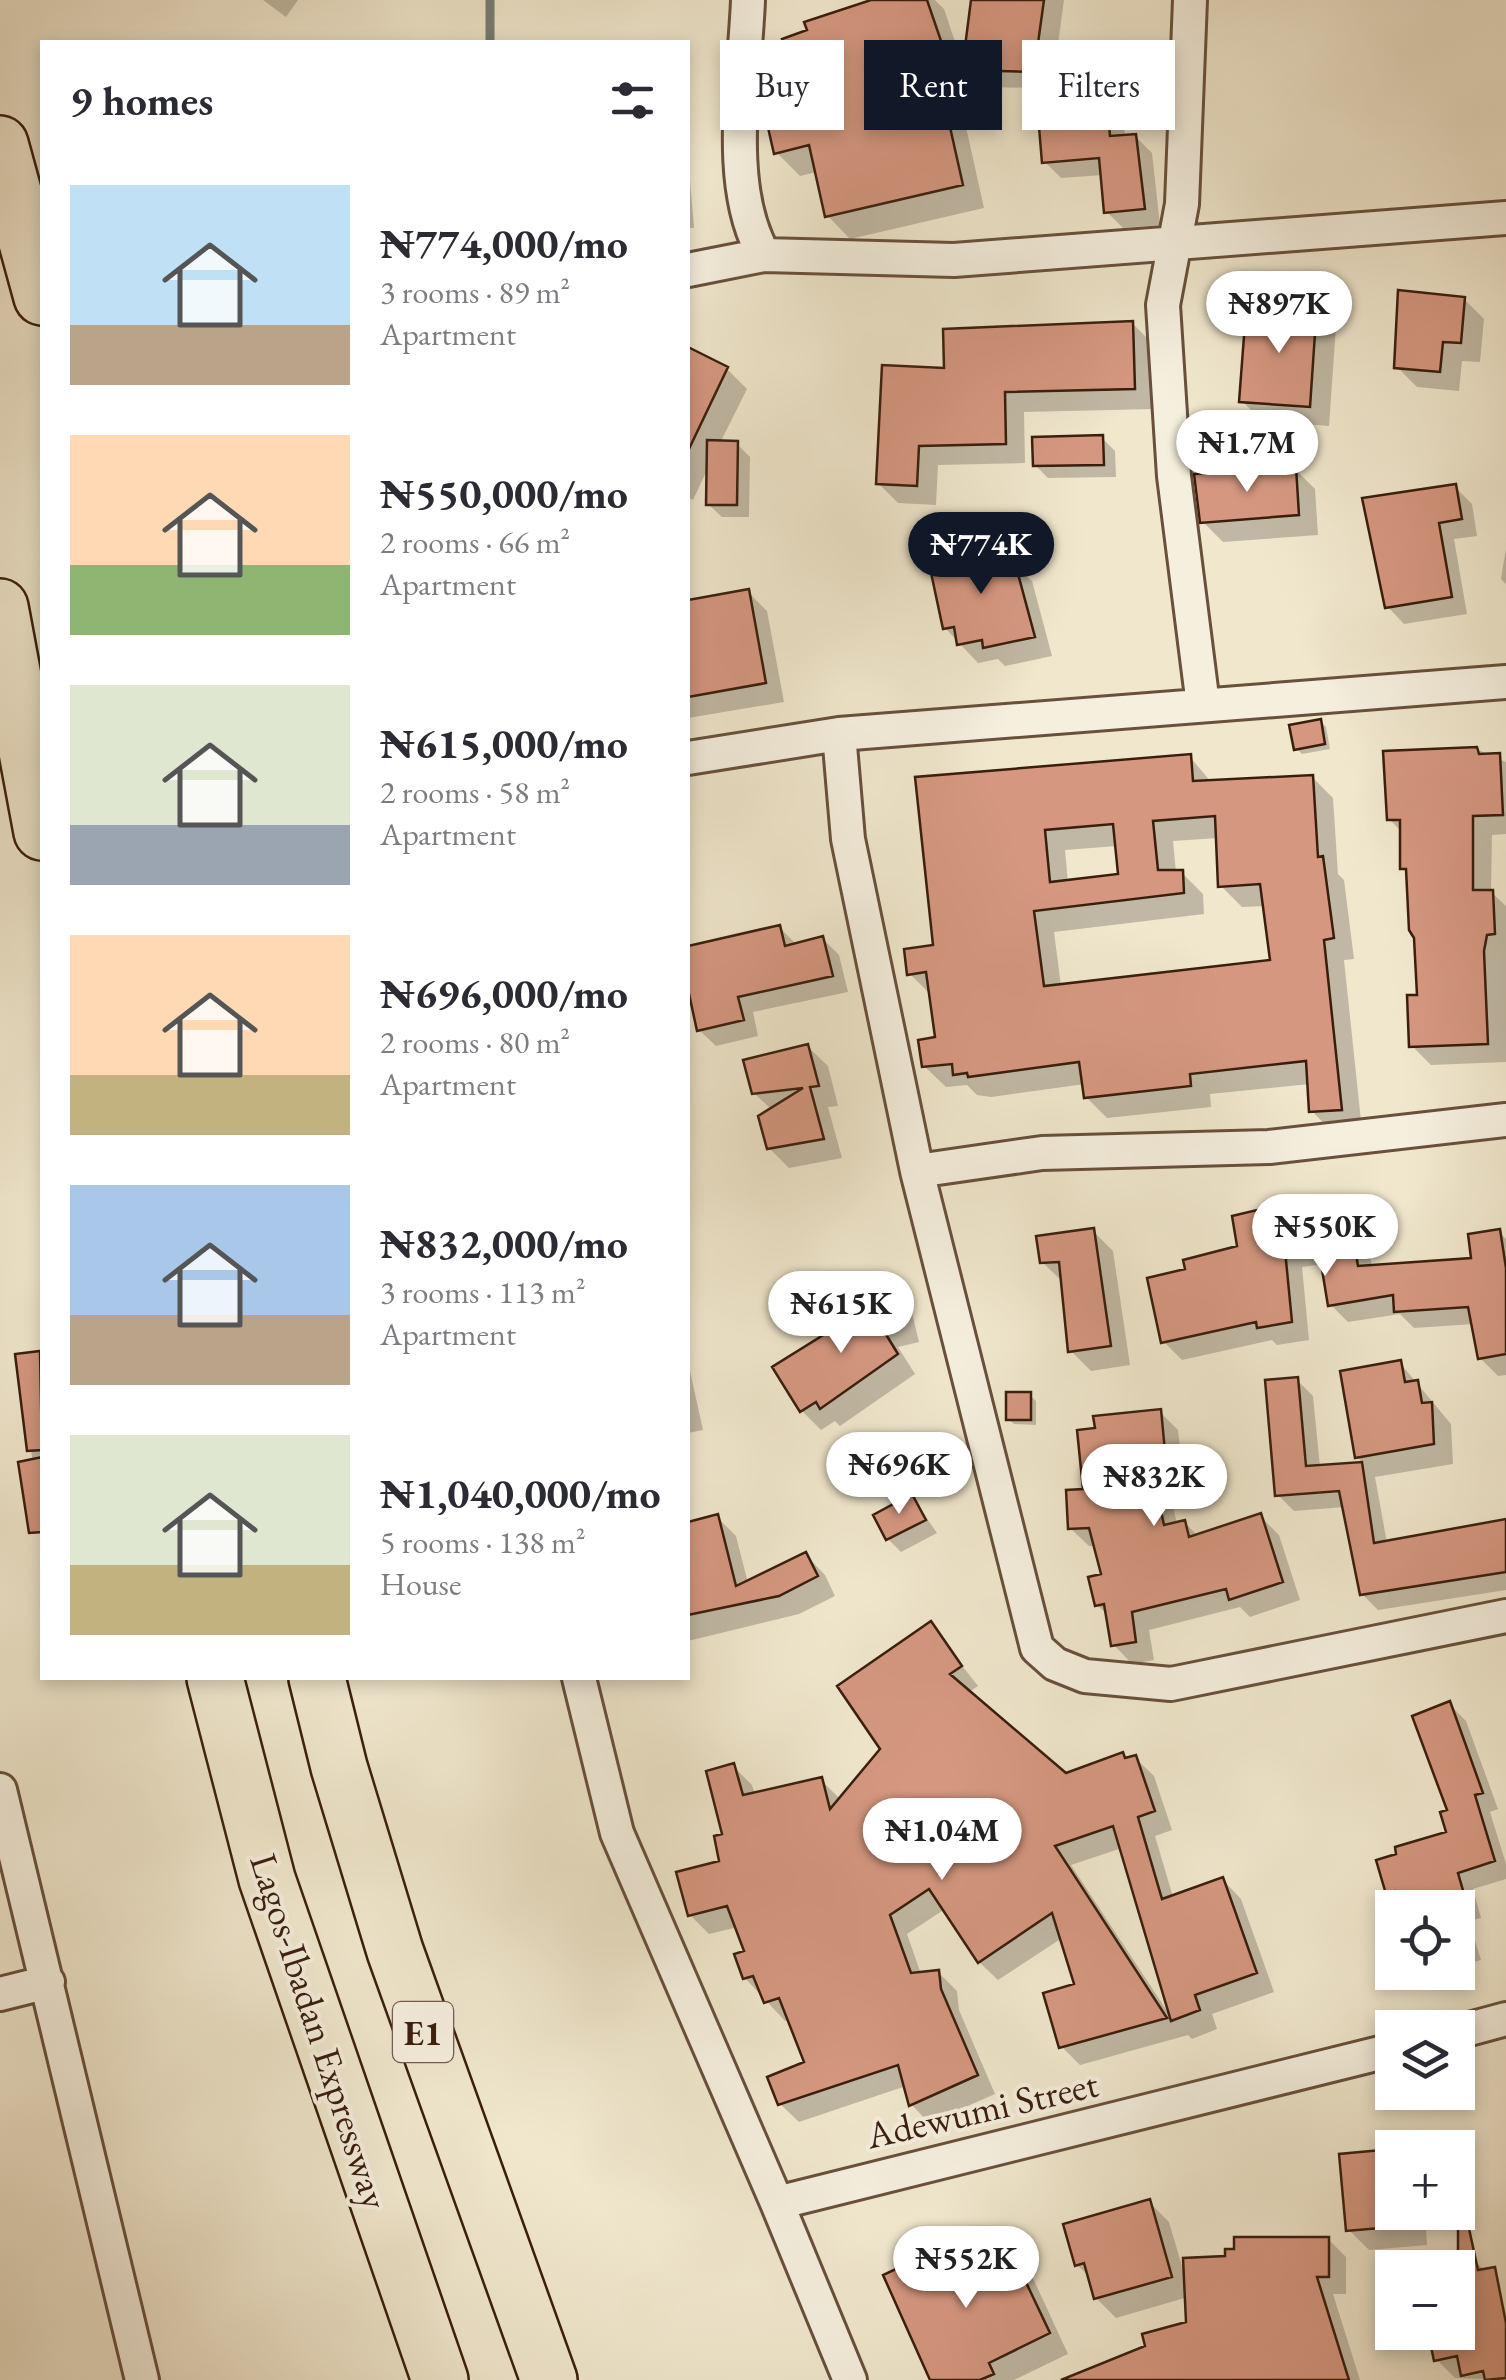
<!DOCTYPE html>
<html lang="en">
<head>
<meta charset="utf-8">
<style>
  :root { --surface:#fff; --page:#f7f7f7; --text:#2b2b33; --muted:#7c7c81; --accent:#111827 }
  body { margin:0; font-family:"EB Garamond",serif; background:var(--page); color:var(--text); height:100vh; display:flex; flex-direction:column; font-size:38px; white-space:nowrap }
  * { box-sizing:border-box; margin:0 }
  p { font-size:32px; color:var(--muted) }
  .icon { flex:none; width:55px; height:55px; fill:none; stroke:currentColor; stroke-width:2; stroke-linecap:round; stroke-linejoin:round }
  .map { position:relative; flex:1; overflow:hidden }
  .side { position:absolute; left:40px; top:40px; width:650px; height:1640px; display:flex; flex-direction:column; background:var(--surface); border-radius:0px; box-shadow:0 5px 15px #0003 }
  .side>* { flex:none }
  .top-card { position:absolute; left:720px; top:40px; width:635px; height:90px; display:flex; gap:20px }
  .fabs { position:absolute; left:1375px; top:1890px; display:grid; gap:20px }
  .fabs a { display:grid; place-items:center; width:100px; height:100px; border-radius:0px; background:var(--surface); box-shadow:0 5px 15px #0003; font-size:50px }
  .price { position:absolute; translate:-50% -85px; padding:0 22px; border-radius:35px; background:#fff; color:#222; font-size:32px; line-height:65px; filter:drop-shadow(0 2px 5px #0008) }
  .price::after { content:''; position:absolute; left:50%; top:60px; width:30px; height:22px; margin-left:-15px; background:inherit; clip-path:polygon(0 0,100% 0,50% 100%) }
  .price.active { background:var(--accent); color:#fff }
  ul { padding:0; list-style:none }
  li { display:flex; align-items:center; gap:30px; height:250px; padding:0 30px }
  li span { display:grid; place-items:center; flex:none; width:280px; height:200px; border-radius:0px; color:#555 }
  li>.icon { margin-inline-start:auto }
  span .icon { width:120px; height:120px; fill:#fffc; stroke-width:1 }
  li b { font-size:42px }
  h2 { display:flex; justify-content:space-between; align-items:center; height:120px; padding:0 30px; font-size:42px }
  .chip { padding:0 35px; border-radius:0px; background:var(--surface); box-shadow:0 5px 15px #0003; font-size:35px; line-height:90px }
  .chip.active { background:var(--accent); color:#fff }
  .map>svg:first-child { display:block }
</style>
</head>
<body>
<div class="map">
<svg width="1506" height="2380" viewBox="0 0 1506 2380">
  <rect width="100%" height="100%" fill="#f0e7cd"/>
  <filter id="stains"><feTurbulence type="fractalNoise" baseFrequency=".002" numOctaves="4"/><feColorMatrix values="0 0 0 0 .2 0 0 0 0 .09 0 0 0 0 .02 0 0 0 .5 -.17"/></filter>
  <radialGradient id="worn" r=".72"><stop offset=".6" stop-color="#630" stop-opacity="0"/><stop offset="1" stop-color="#630" stop-opacity=".3"/></radialGradient>
  <!-- shadow -->
  <path fill="#0003" fill-rule="evenodd" d="M263,0H298L286,17Z
    M879,0H935L944,9L972,92L958,91L984,208L850,239L827,215L817,172L800,176L777,153L837,110L828,83L817,87L793,64Z
    M974,0H1064L1053,80L1104,76L1121,93L1125,137L1135,136L1152,153L1160,225L1123,228L1107,212L1103,175L1061,178L1045,162L1039,88L983,87L964,69Z
    M688,156L694,228H688Z
    M1464,299L1484,319L1480,362L1462,361L1459,391L1417,387L1397,367Z
    M1316,306L1336,326L1329,426L1262,421L1242,401L1285,315Z
    M1132,323L1152,343L1154,409L1024,412L1025,463L938,465L936,505L898,503L878,483L946,370Z
    M688,349L727,369L747,389L720,443L737,444L750,457L749,517H722L708,504L709,466L693,500L688,497Z
    M1102,438L1115,451L1116,477L1048,478L1035,465Z
    M1295,469L1315,489L1318,535L1223,542L1202,521Z
    M1455,487L1472,504L1477,536L1454,539L1467,614L1404,624L1388,607Z
    M983,542L1032,581L1052,656L1005,666L998,659L978,663L945,628L946,567Z
    M1506,548V584L1501,579Z
    M748,592L767,611L784,702L688,718V603Z
    M1320,721L1326,727L1330,749L1302,754L1296,748Z
    M1476,749L1506,762V834L1492,835L1491,892L1506,906V1062L1431,1065L1412,1046L1420,997L1409,874L1403,868V833L1389,819Z
    M1190,757L1212,783L1312,777L1333,798L1338,874L1344,880L1354,959L1344,960L1362,1130L1332,1132L1311,1110L1310,1084L1210,1094L1211,1107L1107,1118L1086,1097L1085,1084L991,1097L977,1095L967,1085L946,1087L924,1066L937,1040L932,996L910,974L936,948L917,779ZM1218,838L1221,886L1242,907L1266,906L1272,962L1061,986L1054,932L1204,914L1203,894L1182,873L1176,872L1173,841ZM1117,846L1120,877L1068,883L1065,850Z
    M779,927L797,945L823,939L839,955L848,992L753,1012L758,1036L716,1046L699,1030L688,978V949Z
    M807,1046L828,1066L838,1106L828,1107L842,1158L789,1168L769,1148L772,1110L754,1093Z
    M1290,1204L1301,1216L1347,1208L1365,1226L1372,1267L1474,1260L1499,1232L1506,1239V1375L1498,1376L1480,1358L1474,1324L1414,1328L1400,1314L1348,1322L1331,1305L1324,1264L1302,1267L1309,1340L1277,1345L1272,1340L1182,1360L1164,1342L1188,1271L1240,1248Z
    M1093,1231L1113,1251L1130,1365L1091,1371L1071,1351L1064,1283L1042,1262Z
    M894,1295L912,1313L919,1342L898,1347L915,1374L840,1426L835,1421L821,1430L802,1411Z
    M39,1353L42,1357L41,1521L18,1356Z
    M688,1362L703,1430L688,1433Z
    M1400,1363L1451,1424L1453,1464L1375,1477L1387,1543L1506,1521V1590L1378,1610L1362,1594L1345,1507L1294,1511L1278,1495L1297,1380L1313,1396L1320,1467L1364,1464L1357,1457Z
    M1030,1395L1036,1401V1425L1014,1424L1008,1419Z
    M1160,1412L1178,1430L1185,1491L1170,1492L1177,1524L1184,1522L1198,1536L1260,1516L1279,1535L1300,1600L1250,1617L1240,1607L1149,1630L1154,1660L1132,1664L1114,1645L1109,1616L1097,1605L1104,1576L1096,1546H1089L1070,1528L1086,1491L1097,1430Z
    M912,1497L937,1533L901,1552L888,1539Z
    M717,1517L736,1536L748,1583L806,1555L825,1575L835,1596L799,1614L688,1641V1524Z
    M930,1625L978,1686L968,1693L1065,1776L1123,1755L1128,1760L1135,1758L1154,1776L1172,1830L1155,1836L1173,1897L1223,1880L1241,1899L1274,1992L1212,2014L1217,2029L1192,2039L1188,2035L1080,2065L1061,2046L1077,1986L1062,1938L998,1980L979,1962L945,1909L907,1934L921,1974L938,1972L957,1991L959,2010L995,2094L929,2123L911,2104L906,2086L799,2122L780,2104L808,2064L790,2019L785,2021L745,1978L747,1952L738,1927L709,1934L690,1915L722,1862L733,1766L752,1785L755,1795L821,1780L841,1800L884,1749ZM1122,1848L1171,2017L1071,1865Z
    M1449,1704L1466,1721L1498,1809L1490,1812L1506,1864V1879L1473,1889L1481,1918L1469,1921L1481,1960L1468,1964L1470,1971L1452,1977L1447,1972H1458V1908H1394L1379,1862L1449,1834Z
    M1400,2146L1392,2148V2212H1425L1427,2245L1369,2250L1349,2230L1342,2156Z
    M1149,2202L1169,2222L1184,2273L1228,2258L1328,2239L1346,2257V2294H1333L1360,2380H1103L1189,2324L1188,2297L1116,2318L1096,2298L1091,2278L1077,2265Z
    M1006,2243L1026,2263L1068,2354L1014,2380H933L938,2252L953,2268Z
    M1474,2260L1493,2279L1506,2340V2380L1455,2378L1436,2359L1458,2332V2268L1441,2267Z"/>
  <g fill="none" stroke-linecap="round" stroke-linejoin="round">
    <!-- stream -->
    <path stroke="#757e77" stroke-width="9" d="M490,0V42"/>
  </g>
  <!-- building -->
  <path fill="#d59780" stroke="#3a1e0c" stroke-width="2.5" fill-rule="evenodd" d="M871,0H927L951,70L937,69L963,185L825,217L809,145L774,154L767,123L834,108L816,56L791,65L782,39L807,30L804,22Z
    M971,0H1044L1034,72L962,70Z
    M1105,74L1110,136L1136,134L1145,209L1104,213L1099,158L1042,163L1035,79Z
    M1398,290L1465,297L1461,343L1443,342L1440,372L1394,368Z
    M1283,301L1317,304L1310,407L1239,402L1246,310L1282,313Z
    M1133,321L1135,389L1005,392L1006,444L919,446L917,486L876,484L882,365L944,368L943,329Z
    M688,347L728,367L688,451Z
    M1103,435L1104,465L1033,466L1032,437Z
    M707,440L738,441L737,505H706Z
    M1296,467L1299,515L1200,523L1194,474Z
    M1456,484L1462,519L1439,523L1452,597L1385,608L1362,498Z
    M984,539L989,564L1014,559L1035,637L983,648L982,640L957,645L954,627L943,629L930,568L943,565L939,549Z
    M749,589L766,683L688,697V600Z
    M1321,719L1325,744L1294,750L1289,725Z
    M1477,747L1479,754L1500,753L1503,815L1473,816V890H1493L1495,934L1487,935L1484,951L1488,1044L1409,1047L1407,995H1417L1414,938L1409,930L1406,869H1400V820H1387L1383,751Z
    M1191,754L1193,781L1313,775L1318,857L1323,856L1334,938L1324,940L1342,1110L1309,1112L1306,1061L1190,1074L1191,1086L1084,1098L1079,1062L968,1077L967,1073L953,1075L952,1064L922,1067L918,1040L935,1037L926,972L907,975L904,949L933,945L915,777ZM1215,816L1218,887L1260,884L1270,960L1044,986L1034,911L1184,893L1183,870H1158L1153,821ZM1113,824L1118,874L1050,882L1045,830Z
    M780,925L785,946L823,936L833,976L738,997L744,1020L697,1031L688,989V946Z
    M808,1044L819,1086L810,1087L824,1139L767,1149L758,1116L803,1088L752,1094L743,1060Z
    M1291,1202L1293,1214L1348,1205L1358,1266L1471,1258L1468,1234L1500,1229L1506,1268V1354L1478,1359L1468,1307L1394,1312L1393,1295L1328,1306L1318,1245L1285,1250L1292,1322L1257,1328L1256,1322L1161,1343L1147,1278L1185,1269L1183,1260L1237,1246L1232,1216Z
    M1094,1228L1111,1346L1068,1352L1059,1262L1040,1263L1036,1236Z
    M894,1291L902,1323L882,1328L898,1354L820,1409L816,1402L800,1412L772,1367Z
    M40,1351L42,1450L27,1451L15,1354Z
    M1401,1360L1405,1382L1418,1380L1422,1403L1432,1402L1434,1444L1355,1458L1340,1371Z
    M1298,1377L1306,1466L1362,1462L1374,1543L1506,1519V1572L1360,1595L1339,1491L1275,1496L1265,1380Z
    M1006,1392H1031V1420H1006Z
    M1161,1409L1167,1473L1153,1475L1164,1525L1185,1520L1189,1537L1261,1513L1283,1582L1229,1600L1226,1589L1132,1612L1136,1642L1111,1646L1104,1604L1095,1606L1088,1577L1101,1574L1089,1528L1068,1529L1066,1490L1083,1489L1077,1430L1095,1428L1093,1416Z
    M42,1457V1532L29,1533L18,1462Z
    M912,1494L926,1520L886,1540L873,1515Z
    M718,1514L736,1586L806,1552L818,1576L779,1596L688,1615V1522Z
    M931,1621L962,1666L950,1674L1066,1773L1123,1752L1125,1758L1136,1755L1155,1811L1138,1817L1162,1899L1223,1877L1257,1973L1195,1995L1200,2010L1171,2021L1113,1826L1055,1846L1167,2018L1059,2048L1043,1993L1074,1984L1052,1913L978,1963L929,1889L890,1915L911,1973L939,1970L941,1989L978,2075L909,2106L898,2065L778,2105L767,2077L804,2062L779,1998L764,2003L753,1976L743,1979L734,1954L744,1951L727,1906L688,1916L676,1872L719,1861L714,1836L722,1834L706,1771L734,1763L743,1795L822,1777L830,1809L880,1749L837,1686Z
    M1450,1701L1483,1793L1475,1795L1495,1861L1458,1873L1466,1901L1445,1908H1400L1395,1891L1386,1894L1376,1860L1396,1854L1395,1847L1446,1832L1440,1812L1447,1810L1412,1716Z
    M1392,2149V2227L1346,2231L1339,2154Z
    M1150,2199L1172,2277L1094,2299L1084,2263L1075,2266L1063,2224Z
    M1468,2224L1478,2270L1495,2267L1506,2323V2378L1485,2380L1483,2371L1461,2376L1457,2356L1434,2361L1428,2332H1458V2225Z
    M1234,2237H1329V2277H1317L1349,2380H1061L1145,2346L1142,2334L1186,2322L1183,2258L1225,2256V2249H1234Z
    M1006,2240L1050,2333L989,2363L994,2374L980,2380H930L883,2275L938,2249L947,2268Z"/>
  <g fill="none" stroke-linecap="round" stroke-linejoin="round">
    <!-- minor casing -->
    <g stroke="#68503c" stroke-width="38">
      <path id="minor" d="M748,0C745,79 724,186 764,255
        M1190,0L1182,204L1163,305L1174,476L1203,705
        M688,270L764,255L954,260L1506,218
        M839,734L848,839L917,1171L1037,1648L1055,1664L1085,1676L1171,1684L1506,1616
        M688,758L839,734L1506,682
        M917,1171L1042,1153L1269,1147L1506,1120
        M579,1678L617,1833L777,2203
        M0,1790L142,2380
        M0,1994L48,1982
        M1458,2032L1506,2019
        M850,2380L777,2203L1392,2050"/>
    </g>
    <!-- motorway casing -->
    <g stroke="#3a1e0c" stroke-width="60">
      <path id="motorway" d="M0,144L42,297
        M0,607L42,832
        M215,1678L267,1879L440,2380
        M317,1678L339,1767L395,1951L549,2380"/>
    </g>
    <!-- minor -->
    <use href="#minor" stroke="#f5efde" stroke-width="32"/>
    <!-- motorway -->
    <use href="#motorway" stroke="#f0e7cd" stroke-width="55"/>
  </g>
  <g text-anchor="middle" dominant-baseline="central" stroke-width="8" stroke-linejoin="round" paint-order="stroke">
    <!-- shield labels -->
    <rect fill="#f5efde" stroke="#725d4b" stroke-width="2.5" x="393" y="2002" width="60" height="60" rx="8"/>
    <g font-size="35" font-weight="bold" fill="#3a1e0c">
      <text x="423" y="2032">E1</text>
    </g>
    <!-- street labels -->
    <g font-size="38" fill="#3a1e0c" stroke="#f5efde">
      <text transform="translate(320 2031) rotate(72)">Lagos-Ibadan Expressway</text>
      <text transform="translate(982 2109) rotate(-13)">Adewumi Street</text>
    </g>
  </g>
  <rect width="100%" height="100%" filter="url(#stains)"/>
  <rect width="100%" height="100%" fill="url(#worn)"/>
</svg>
<div class="fabs">
<a><svg class="icon" aria-label="locate" viewBox="0 0 24 24"><circle cx="12" cy="12" r="6"/><path d="M12 2v4M12 18v4M2 12h4M18 12h4"/></svg></a>
<a><svg class="icon" aria-label="layers" viewBox="0 0 24 24"><path d="M12 4l9 5-9 5-9-5zM3 14l9 5 9-5"/></svg></a>
<a>+</a>
<a>−</a>
</div>
<b class="price" style="left:1279px;top:356px">₦897K</b>
<b class="price" style="left:1247px;top:495px">₦1.7M</b>
<b class="price active" style="left:981px;top:597px">₦774K</b>
<b class="price" style="left:1325px;top:1279px">₦550K</b>
<b class="price" style="left:841px;top:1356px">₦615K</b>
<b class="price" style="left:899px;top:1517px">₦696K</b>
<b class="price" style="left:1154px;top:1529px">₦832K</b>
<b class="price" style="left:942px;top:1883px">₦1.04M</b>
<b class="price" style="left:966px;top:2311px">₦552K</b>
<div class="top-card">
<a class="chip">Buy</a>
<a class="chip active">Rent</a>
<a class="chip">Filters</a>
</div>
<section class="side">
<h2>9 homes<svg class="icon" aria-label="filters" viewBox="0 0 24 24"><path d="M4 7h16M4 17h16"/><circle cx="9" cy="7" r="2"/><circle cx="15" cy="17" r="2"/></svg></h2>
<ul>
<li><span style="background:linear-gradient(#bfe0f5 70%,#b9a48a 0)"><svg class="icon" aria-label="home" viewBox="0 0 24 24"><path d="M3 11l9-7 9 7M6 9v11h12V9"/></svg></span><div><b>₦774,000/mo</b><p>3 rooms · 89 m²</p><p>Apartment</p></div></li>
<li><span style="background:linear-gradient(#ffd9b3 65%,#8fb573 0)"><svg class="icon" aria-label="home" viewBox="0 0 24 24"><path d="M3 11l9-7 9 7M6 9v11h12V9"/></svg></span><div><b>₦550,000/mo</b><p>2 rooms · 66 m²</p><p>Apartment</p></div></li>
<li><span style="background:linear-gradient(#dfe7d0 70%,#9aa5b1 0)"><svg class="icon" aria-label="home" viewBox="0 0 24 24"><path d="M3 11l9-7 9 7M6 9v11h12V9"/></svg></span><div><b>₦615,000/mo</b><p>2 rooms · 58 m²</p><p>Apartment</p></div></li>
<li><span style="background:linear-gradient(#ffd9b3 70%,#c2b280 0)"><svg class="icon" aria-label="home" viewBox="0 0 24 24"><path d="M3 11l9-7 9 7M6 9v11h12V9"/></svg></span><div><b>₦696,000/mo</b><p>2 rooms · 80 m²</p><p>Apartment</p></div></li>
<li><span style="background:linear-gradient(#a9c7e8 65%,#b9a48a 0)"><svg class="icon" aria-label="home" viewBox="0 0 24 24"><path d="M3 11l9-7 9 7M6 9v11h12V9"/></svg></span><div><b>₦832,000/mo</b><p>3 rooms · 113 m²</p><p>Apartment</p></div></li>
<li><span style="background:linear-gradient(#dfe7d0 65%,#c2b280 0)"><svg class="icon" aria-label="home" viewBox="0 0 24 24"><path d="M3 11l9-7 9 7M6 9v11h12V9"/></svg></span><div><b>₦1,040,000/mo</b><p>5 rooms · 138 m²</p><p>House</p></div></li>
</ul>
</section>
</div>
</body>
</html>
